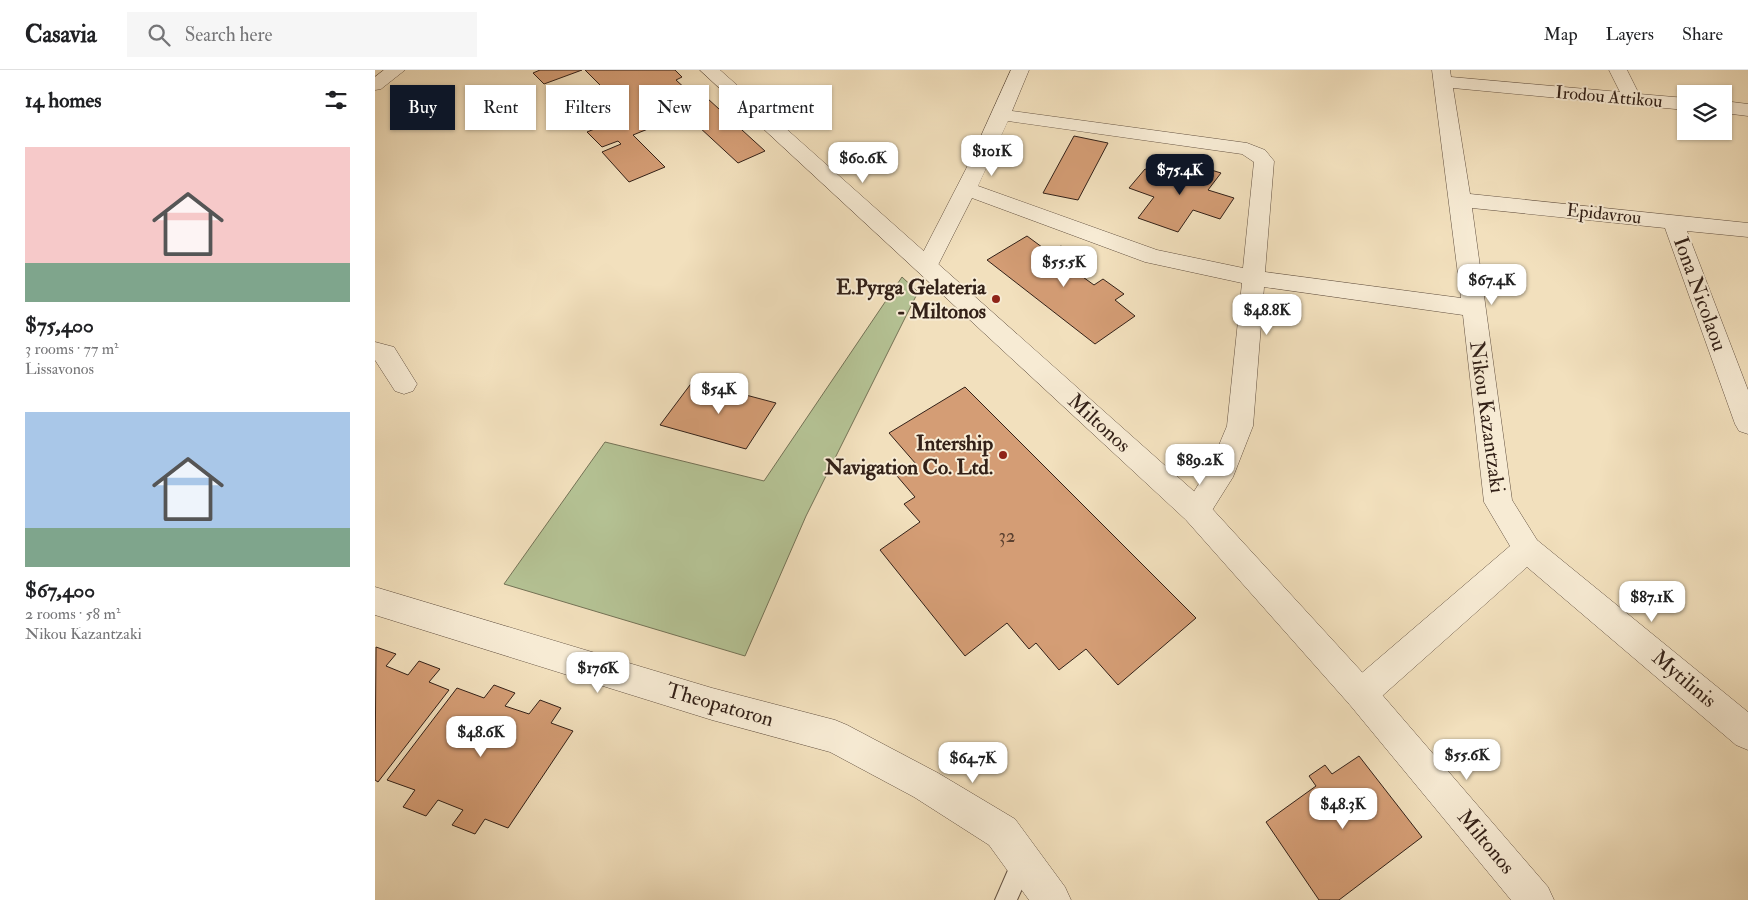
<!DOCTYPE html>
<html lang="en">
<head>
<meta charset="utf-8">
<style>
  :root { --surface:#fff; --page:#f6f6f6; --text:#202124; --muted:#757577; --line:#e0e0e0; --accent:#111827 }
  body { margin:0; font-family:"IM FELL Double Pica",serif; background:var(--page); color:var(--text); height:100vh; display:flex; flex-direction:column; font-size:19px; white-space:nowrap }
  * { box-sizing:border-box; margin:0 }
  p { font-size:16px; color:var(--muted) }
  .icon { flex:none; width:28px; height:28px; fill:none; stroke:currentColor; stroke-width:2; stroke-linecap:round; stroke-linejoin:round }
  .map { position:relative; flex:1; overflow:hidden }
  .details { display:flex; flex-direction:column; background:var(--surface); width:375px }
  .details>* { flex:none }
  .guide { position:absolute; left:15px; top:15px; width:475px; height:45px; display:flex; gap:10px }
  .buttons { position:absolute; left:1302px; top:15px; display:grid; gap:10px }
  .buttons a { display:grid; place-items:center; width:55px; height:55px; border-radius:0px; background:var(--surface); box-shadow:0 1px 4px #0004; font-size:25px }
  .price { position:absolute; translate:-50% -42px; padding:0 11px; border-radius:10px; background:#fff; color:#222; font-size:16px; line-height:32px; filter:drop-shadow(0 1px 2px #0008) }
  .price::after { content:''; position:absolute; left:50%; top:30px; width:15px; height:11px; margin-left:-8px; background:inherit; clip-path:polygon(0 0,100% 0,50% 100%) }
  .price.current { background:var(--accent); color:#fff }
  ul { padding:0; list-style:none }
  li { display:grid; align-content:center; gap:10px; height:265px; padding:0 25px }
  li span { display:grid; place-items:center; height:155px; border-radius:0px; color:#555 }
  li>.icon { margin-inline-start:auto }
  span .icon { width:90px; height:90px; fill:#fffc; stroke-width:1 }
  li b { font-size:21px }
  h2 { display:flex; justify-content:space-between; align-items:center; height:60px; padding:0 25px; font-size:21px }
  .pill { padding:0 18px; border-radius:0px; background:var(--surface); box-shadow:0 1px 4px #0004; font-size:18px; line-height:45px }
  .pill.current { background:var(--accent); color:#fff }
  header { display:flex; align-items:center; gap:30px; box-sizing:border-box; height:70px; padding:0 25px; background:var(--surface); border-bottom:1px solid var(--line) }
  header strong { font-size:24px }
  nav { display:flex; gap:28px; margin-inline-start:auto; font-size:18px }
  .search { width:350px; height:45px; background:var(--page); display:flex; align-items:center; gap:12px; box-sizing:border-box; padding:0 18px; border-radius:0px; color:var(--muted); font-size:19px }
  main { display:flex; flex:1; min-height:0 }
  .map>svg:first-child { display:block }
</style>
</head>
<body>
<header>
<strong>Casavia</strong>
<div class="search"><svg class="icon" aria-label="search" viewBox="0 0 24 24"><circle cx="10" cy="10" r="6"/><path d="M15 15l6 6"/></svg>Search here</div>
<nav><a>Map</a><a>Layers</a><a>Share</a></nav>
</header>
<main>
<section class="details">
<h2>14 homes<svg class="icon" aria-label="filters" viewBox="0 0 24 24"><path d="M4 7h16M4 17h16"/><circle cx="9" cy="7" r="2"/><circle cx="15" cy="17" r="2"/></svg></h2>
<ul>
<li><span style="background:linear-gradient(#f6c9c9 75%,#7fa58c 0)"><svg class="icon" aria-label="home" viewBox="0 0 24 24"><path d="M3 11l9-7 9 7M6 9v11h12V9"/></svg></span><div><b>$75,400</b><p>3 rooms · 77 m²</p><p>Lissavonos</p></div></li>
<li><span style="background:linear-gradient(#a9c7e8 75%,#7fa58c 0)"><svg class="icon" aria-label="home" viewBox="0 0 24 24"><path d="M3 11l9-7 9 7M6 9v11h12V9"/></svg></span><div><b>$67,400</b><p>2 rooms · 58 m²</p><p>Nikou Kazantzaki</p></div></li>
</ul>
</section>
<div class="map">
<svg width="1373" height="830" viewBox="0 0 1373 830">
  <rect width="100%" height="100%" fill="#f2e0bd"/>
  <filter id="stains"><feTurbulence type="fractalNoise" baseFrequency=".004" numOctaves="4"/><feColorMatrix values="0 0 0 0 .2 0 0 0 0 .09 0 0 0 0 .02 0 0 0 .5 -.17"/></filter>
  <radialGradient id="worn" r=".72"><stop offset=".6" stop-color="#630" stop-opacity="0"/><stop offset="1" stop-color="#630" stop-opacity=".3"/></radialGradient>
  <!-- green -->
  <path fill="#b5c395" stroke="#747256" d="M527,207L543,222L431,446L370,586L129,514L230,372L389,411Z"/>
  <!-- building -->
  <path fill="#d49d75" stroke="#332118" d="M165,0H207L169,14L158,3Z
    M210,0H300L307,7L301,10L313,21L321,18L390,81L363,93L310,44L258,65L290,97L254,112L227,82L246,74L243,71L227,77L212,62L254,45L242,33L202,48L189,34L229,19Z
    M699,66L733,73L703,130L668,123Z
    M807,91L846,103L833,120L859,128L845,149L818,140L803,162L763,148L779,127L754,118L770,99L795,107Z
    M652,166L675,183L686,176L705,190L694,197L719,215L728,209L749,224L740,230L760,246L720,274L612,190Z
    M318,311L401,333L371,379L285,355Z
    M590,317L821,548L743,615L711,579L684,600L661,573L654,579L632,553L590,586L505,480L545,452L529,434L540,427L522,406L541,394L514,363Z
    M1,577L21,584L11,596L33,605L44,591L65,599L54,612L74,620L3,712L0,710Z
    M119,615L140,623L130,636L154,644L165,630L186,638L176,653L198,661L133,758L110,749L100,764L77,755L88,740L63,730L51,746L28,737L40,720L12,710L82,618L109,628Z
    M984,686L1047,767L964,830H944L891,752L941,716L934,706L950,695L957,704Z"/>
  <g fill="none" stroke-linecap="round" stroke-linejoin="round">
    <!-- service casing -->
    <g stroke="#635141" stroke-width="2">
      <path id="service" d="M648,781L656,784L659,792L642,830H620L640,784Z"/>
    </g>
    <!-- minor casing -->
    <g stroke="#635141" stroke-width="1">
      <path id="minor" d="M9,0H30L6,19L0,20V7Z
        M636,0H654L637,41L872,73L890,80L899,91L890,202L1086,228L1057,0H1075L1076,7L1245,22L1234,0H1252L1264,24L1311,28V40L1078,18L1095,124L1373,153V167L1312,161L1373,320V364L1364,361L1360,354L1290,158L1097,138L1137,430L1162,470L1373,642V680L1361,675L1152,497L997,635L986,640L975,635L970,624L975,613L1135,476L1109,432L1088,245L889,217L878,356L858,407L831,450L821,453L811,450L807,441L836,394L852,356L867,213L770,192L597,128L560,201L552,204L544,201L541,196L591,99ZM633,51L867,84L879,92L868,198L782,180L603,116Z
        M1349,31L1373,34V46L1349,43Z
        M0,272L19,277L42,314L38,321L29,324L20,321L0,290Z
        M0,517L337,618L460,650L472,655L563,703L640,749L690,817L696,830H654L614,775L539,727L455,682L337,650L0,545Z"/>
    </g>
    <!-- tertiary casing -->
    <g stroke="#635141" stroke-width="1">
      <path id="tertiary" d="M325,0H345L831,432L997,613L1173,817L1179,830H1136L975,635L811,450Z"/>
    </g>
    <!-- service -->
    <use href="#service" fill="#f7ebd4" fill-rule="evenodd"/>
    <!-- minor -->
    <use href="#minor" fill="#f7ebd4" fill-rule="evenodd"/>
    <!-- tertiary -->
    <use href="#tertiary" fill="#f7ebd4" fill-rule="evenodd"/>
  </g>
  <!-- markers -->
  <g fill="#8f2418" stroke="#f7ebd4" stroke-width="2">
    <circle cx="621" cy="229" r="5"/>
    <circle cx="628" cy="385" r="5"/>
  </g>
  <g text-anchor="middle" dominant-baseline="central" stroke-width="4" stroke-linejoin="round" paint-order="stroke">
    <!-- far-street labels -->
    <g font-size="18" fill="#332118" stroke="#f7ebd4">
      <text transform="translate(1234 27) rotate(5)">Irodou Attikou</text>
      <text transform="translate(1229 144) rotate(6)">Epidavrou</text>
    </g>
    <!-- number labels -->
    <g font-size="19" fill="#5b402f">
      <text x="632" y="466">32</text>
    </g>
    <!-- poi labels -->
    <g font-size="21" font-weight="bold" fill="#332118" stroke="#f7ebd4" text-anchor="end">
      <text x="611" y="217">E.Pyrga Gelateria<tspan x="611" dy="24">- Miltonos</tspan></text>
      <text x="618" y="373">Intership<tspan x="618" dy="24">Navigation Co. Ltd.</tspan></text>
    </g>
    <!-- street labels -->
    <g font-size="21" fill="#332118" stroke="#f7ebd4">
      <text transform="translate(1325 224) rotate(70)">Iona Nicolaou</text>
      <text transform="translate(1112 347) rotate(82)">Nikou Kazantzaki</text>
      <text transform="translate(724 353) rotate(42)">Miltonos</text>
      <text transform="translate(1309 609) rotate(40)">Mytilinis</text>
      <text transform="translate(345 635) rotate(16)">Theopatoron</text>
      <text transform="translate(1111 772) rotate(50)">Miltonos</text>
    </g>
  </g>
  <rect width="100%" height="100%" filter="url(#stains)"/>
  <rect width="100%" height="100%" fill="url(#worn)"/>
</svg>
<div class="buttons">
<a><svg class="icon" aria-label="layers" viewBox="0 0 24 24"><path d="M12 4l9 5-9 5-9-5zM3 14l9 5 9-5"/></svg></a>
</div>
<b class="price" style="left:617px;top:107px">$101K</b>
<b class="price" style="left:488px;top:114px">$60.6K</b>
<b class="price current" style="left:805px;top:126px">$75.4K</b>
<b class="price" style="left:689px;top:218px">$55.5K</b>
<b class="price" style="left:1117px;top:236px">$67.4K</b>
<b class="price" style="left:892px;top:266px">$48.8K</b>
<b class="price" style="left:344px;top:345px">$54K</b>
<b class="price" style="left:825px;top:416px">$89.2K</b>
<b class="price" style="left:1277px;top:553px">$87.1K</b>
<b class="price" style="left:223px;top:624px">$176K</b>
<b class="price" style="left:106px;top:688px">$48.6K</b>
<b class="price" style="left:1092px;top:711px">$55.6K</b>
<b class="price" style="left:598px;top:714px">$64.7K</b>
<b class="price" style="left:968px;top:760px">$48.3K</b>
<div class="guide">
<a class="pill current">Buy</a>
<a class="pill">Rent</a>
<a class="pill">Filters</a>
<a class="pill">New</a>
<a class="pill">Apartment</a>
</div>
</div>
</main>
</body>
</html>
